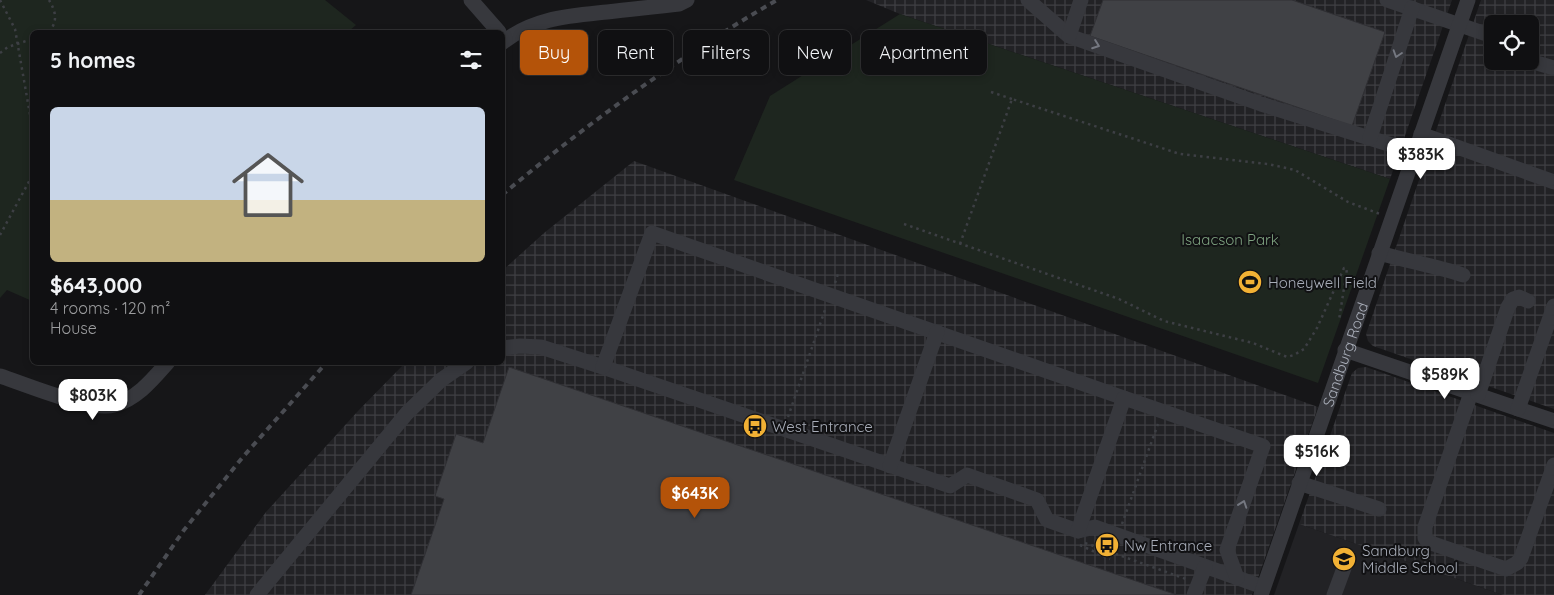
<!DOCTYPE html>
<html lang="en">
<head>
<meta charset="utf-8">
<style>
  :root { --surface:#101012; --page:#19191b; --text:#f1f3f6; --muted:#9c9d9f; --line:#303032; --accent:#b45309 }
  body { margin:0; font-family:Quicksand,sans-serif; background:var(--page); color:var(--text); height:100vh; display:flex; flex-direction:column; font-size:19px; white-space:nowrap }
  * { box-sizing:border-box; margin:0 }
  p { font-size:16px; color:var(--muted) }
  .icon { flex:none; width:28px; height:28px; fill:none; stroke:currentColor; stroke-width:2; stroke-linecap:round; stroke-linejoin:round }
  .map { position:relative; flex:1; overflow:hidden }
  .details { position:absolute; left:30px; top:30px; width:475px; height:335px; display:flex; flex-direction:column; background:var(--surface); border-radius:8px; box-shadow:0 2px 8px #0003,0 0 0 1px var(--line) }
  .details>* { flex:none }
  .hud { position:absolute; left:520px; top:30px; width:475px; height:45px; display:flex; gap:10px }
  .tools { position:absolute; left:1484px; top:15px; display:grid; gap:10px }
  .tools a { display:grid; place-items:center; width:55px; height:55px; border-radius:8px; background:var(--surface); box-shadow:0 2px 8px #0003,0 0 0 1px var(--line); font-size:25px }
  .price { position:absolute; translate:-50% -42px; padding:0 11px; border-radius:10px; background:#fff; color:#222; font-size:16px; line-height:32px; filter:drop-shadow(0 1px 2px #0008) }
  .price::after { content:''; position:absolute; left:50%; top:30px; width:15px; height:11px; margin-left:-8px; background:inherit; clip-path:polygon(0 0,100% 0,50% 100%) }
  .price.selected { background:var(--accent); color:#fff }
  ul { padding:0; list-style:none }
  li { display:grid; align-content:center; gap:10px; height:265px; padding:0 20px }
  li+li { border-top:1px solid var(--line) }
  li span { display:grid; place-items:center; height:155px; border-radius:8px; color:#555 }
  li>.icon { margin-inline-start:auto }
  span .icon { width:90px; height:90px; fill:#fffc; stroke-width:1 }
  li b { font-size:21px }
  h2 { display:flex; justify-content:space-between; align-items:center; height:60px; padding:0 20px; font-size:21px }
  .tag { padding:0 18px; border-radius:8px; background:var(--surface); box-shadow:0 2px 8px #0003,0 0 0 1px var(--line); font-size:18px; line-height:45px }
  .tag.selected { background:var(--accent); color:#fff }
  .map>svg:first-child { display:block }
</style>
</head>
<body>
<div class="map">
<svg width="1554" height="595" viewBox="0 0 1554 595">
  <defs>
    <pattern id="industrial-grid" width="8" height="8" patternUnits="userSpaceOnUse" patternTransform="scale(1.25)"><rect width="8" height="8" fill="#222225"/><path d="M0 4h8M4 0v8" fill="none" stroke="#3f3f43"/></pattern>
  </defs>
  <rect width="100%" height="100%" fill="#161618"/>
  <!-- built -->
  <path fill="#222225" d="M1299,524L1503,595H1274Z"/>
  <!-- industrial -->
  <path fill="url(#industrial-grid)" fill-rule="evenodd" d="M866,0H1452L1390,179L900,14Z
    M1481,0H1554V409L1373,346L1368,341L1366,334ZM1492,24H1530V61H1492Z
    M634,161L1318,407L1252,595H205L266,512L358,411L405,363L502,362L503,270L544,233Z
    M1366,367L1554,433V595H1503L1299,524L1352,373L1358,368Z"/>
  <!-- green -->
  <path fill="#1e261f" d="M0,0H325L356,25L348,32H32V301L7,290L0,298Z
    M900,14L1390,179L1318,383L734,180L770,96Z"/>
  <!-- building -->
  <path fill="#404145" stroke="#303034" d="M1103,0H1292L1385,32L1352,126L1090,36Z
    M509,367L1177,595H411L444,499L435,496L456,434L483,443Z"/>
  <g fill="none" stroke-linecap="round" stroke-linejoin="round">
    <!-- path -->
    <path stroke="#3d3f44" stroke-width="2.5" stroke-dasharray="2.5 4" stroke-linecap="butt" d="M0,0L15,29L32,126
      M49,32C58,21 56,12 49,0
      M0,53L8,47L32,39
      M991,92L1012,99
      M904,224L1119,299L1164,321L1253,343L1287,357L1294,355L1304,349L1317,328L1344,268L1347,269L1339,320
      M0,235L32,176
      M960,244L1012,99L1180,154L1268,164L1295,170L1348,202L1380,214
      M835,283L838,274
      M788,417L826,307
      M1122,524L1158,424
      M1085,543L1186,579
      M1080,545L1110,559"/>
    <!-- minor -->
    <g stroke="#37383d" stroke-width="15">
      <path d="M471,0L499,32"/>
      <path d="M1028,0L1069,36L1261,104L1414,152"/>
      <path d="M1387,0L1492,36"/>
      <path d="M1069,36L1081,0"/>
      <path d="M502,43C533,18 569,16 607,12C631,9 655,7 679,4L687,0"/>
      <path d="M1530,61L1554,68"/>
      <path d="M1421,134L1554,182"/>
      <path d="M1370,138L1412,8"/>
      <path d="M1379,253C1407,261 1436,266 1463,275"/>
      <path d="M502,348L520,346L541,347L603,367L950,486L967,475L1037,500L1047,520L1078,531L1095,527L1263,587"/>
      <path d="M1345,350L1554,421"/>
      <path d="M603,367L652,233L1124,398"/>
      <path d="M0,376C25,384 91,412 114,405C137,399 153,379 168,362"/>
      <path d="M1471,393L1425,527V538L1428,542L1506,569L1517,563L1521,558L1554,465"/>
      <path d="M1478,395L1508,307L1513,299L1519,297L1528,301"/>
      <path d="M1518,409L1554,306"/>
      <path d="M890,466L937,332"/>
      <path d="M1299,483L1379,509"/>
      <path d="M1078,531L1124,398L1263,446L1227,550L1237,578"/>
      <path d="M257,595L407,413L441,380L467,362"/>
      <path d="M1194,595L1205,567"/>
      <path id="s1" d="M1261,595L1468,0"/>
      <path d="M1334,595L1347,560"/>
    </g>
    <!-- rail -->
    <path stroke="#4a4c52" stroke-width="4" stroke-dasharray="6 5" stroke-linecap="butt" d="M502,195C588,123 680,56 777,0
      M139,595L184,530L242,458L327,362"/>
  </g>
  <!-- one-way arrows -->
  <defs><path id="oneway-chevron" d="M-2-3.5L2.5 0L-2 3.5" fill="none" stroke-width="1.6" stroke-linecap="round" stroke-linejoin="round" transform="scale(1.25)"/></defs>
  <g stroke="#757881">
    <use href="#oneway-chevron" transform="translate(1096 45) rotate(20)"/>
    <use href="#oneway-chevron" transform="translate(1397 54) rotate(108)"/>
    <use href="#oneway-chevron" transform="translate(1243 504) rotate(-71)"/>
  </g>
  <!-- icons -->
  <defs>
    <g id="stadium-disc" transform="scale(1.25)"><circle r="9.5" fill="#f2b134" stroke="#111113"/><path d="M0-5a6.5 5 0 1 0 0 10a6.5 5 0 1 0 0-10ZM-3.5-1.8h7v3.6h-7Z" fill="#111"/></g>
    <g id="bus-disc" transform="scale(1.25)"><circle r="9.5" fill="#f2b134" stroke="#111113"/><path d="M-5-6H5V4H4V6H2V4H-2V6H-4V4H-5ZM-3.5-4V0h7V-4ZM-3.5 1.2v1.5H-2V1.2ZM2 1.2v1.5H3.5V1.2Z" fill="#111"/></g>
    <g id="school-disc" transform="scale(1.25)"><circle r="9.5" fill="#f2b134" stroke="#111113"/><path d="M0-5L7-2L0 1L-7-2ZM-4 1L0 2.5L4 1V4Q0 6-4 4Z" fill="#111"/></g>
  </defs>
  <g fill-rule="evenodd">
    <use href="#stadium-disc" x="1250" y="282"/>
    <use href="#bus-disc" x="755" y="426"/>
    <use href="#bus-disc" x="1107" y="545"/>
    <use href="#school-disc" x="1344" y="559"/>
  </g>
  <g text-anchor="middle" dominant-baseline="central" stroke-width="4" stroke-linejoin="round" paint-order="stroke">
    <!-- park labels -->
    <g font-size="15" fill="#7fa381" stroke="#111113">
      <text x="1230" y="239">Isaacson Park</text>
    </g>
    <!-- poi labels -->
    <g font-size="15" fill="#a8adb8" stroke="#111113" text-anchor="start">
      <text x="1268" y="282">Honeywell Field</text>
      <text x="772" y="426">West Entrance</text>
      <text x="1124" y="545">Nw Entrance</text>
      <text x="1362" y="550">Sandburg<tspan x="1362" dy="17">Middle School</tspan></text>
    </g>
    <!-- street labels -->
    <g font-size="15" fill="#a8adb8" stroke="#111113">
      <text stroke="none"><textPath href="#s1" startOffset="255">Sandburg Road</textPath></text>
    </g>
  </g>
</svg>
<div class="tools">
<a><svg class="icon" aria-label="locate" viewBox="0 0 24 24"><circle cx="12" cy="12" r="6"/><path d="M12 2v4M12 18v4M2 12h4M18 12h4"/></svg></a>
</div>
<b class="price" style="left:1421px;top:180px">$383K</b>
<b class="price" style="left:1445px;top:400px">$589K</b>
<b class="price" style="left:93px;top:421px">$803K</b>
<b class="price" style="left:1317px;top:477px">$516K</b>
<b class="price selected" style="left:695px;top:519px">$643K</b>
<div class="hud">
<a class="tag selected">Buy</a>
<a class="tag">Rent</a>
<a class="tag">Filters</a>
<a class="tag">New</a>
<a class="tag">Apartment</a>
</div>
<section class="details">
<h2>5 homes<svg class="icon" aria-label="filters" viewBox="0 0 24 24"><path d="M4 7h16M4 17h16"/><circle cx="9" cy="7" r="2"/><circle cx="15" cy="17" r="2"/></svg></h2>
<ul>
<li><span style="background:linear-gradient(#c9d6e8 60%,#c2b280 0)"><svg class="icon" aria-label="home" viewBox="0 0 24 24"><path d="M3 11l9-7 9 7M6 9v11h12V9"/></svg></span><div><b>$643,000</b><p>4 rooms · 120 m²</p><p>House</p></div></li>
</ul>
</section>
</div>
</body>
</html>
